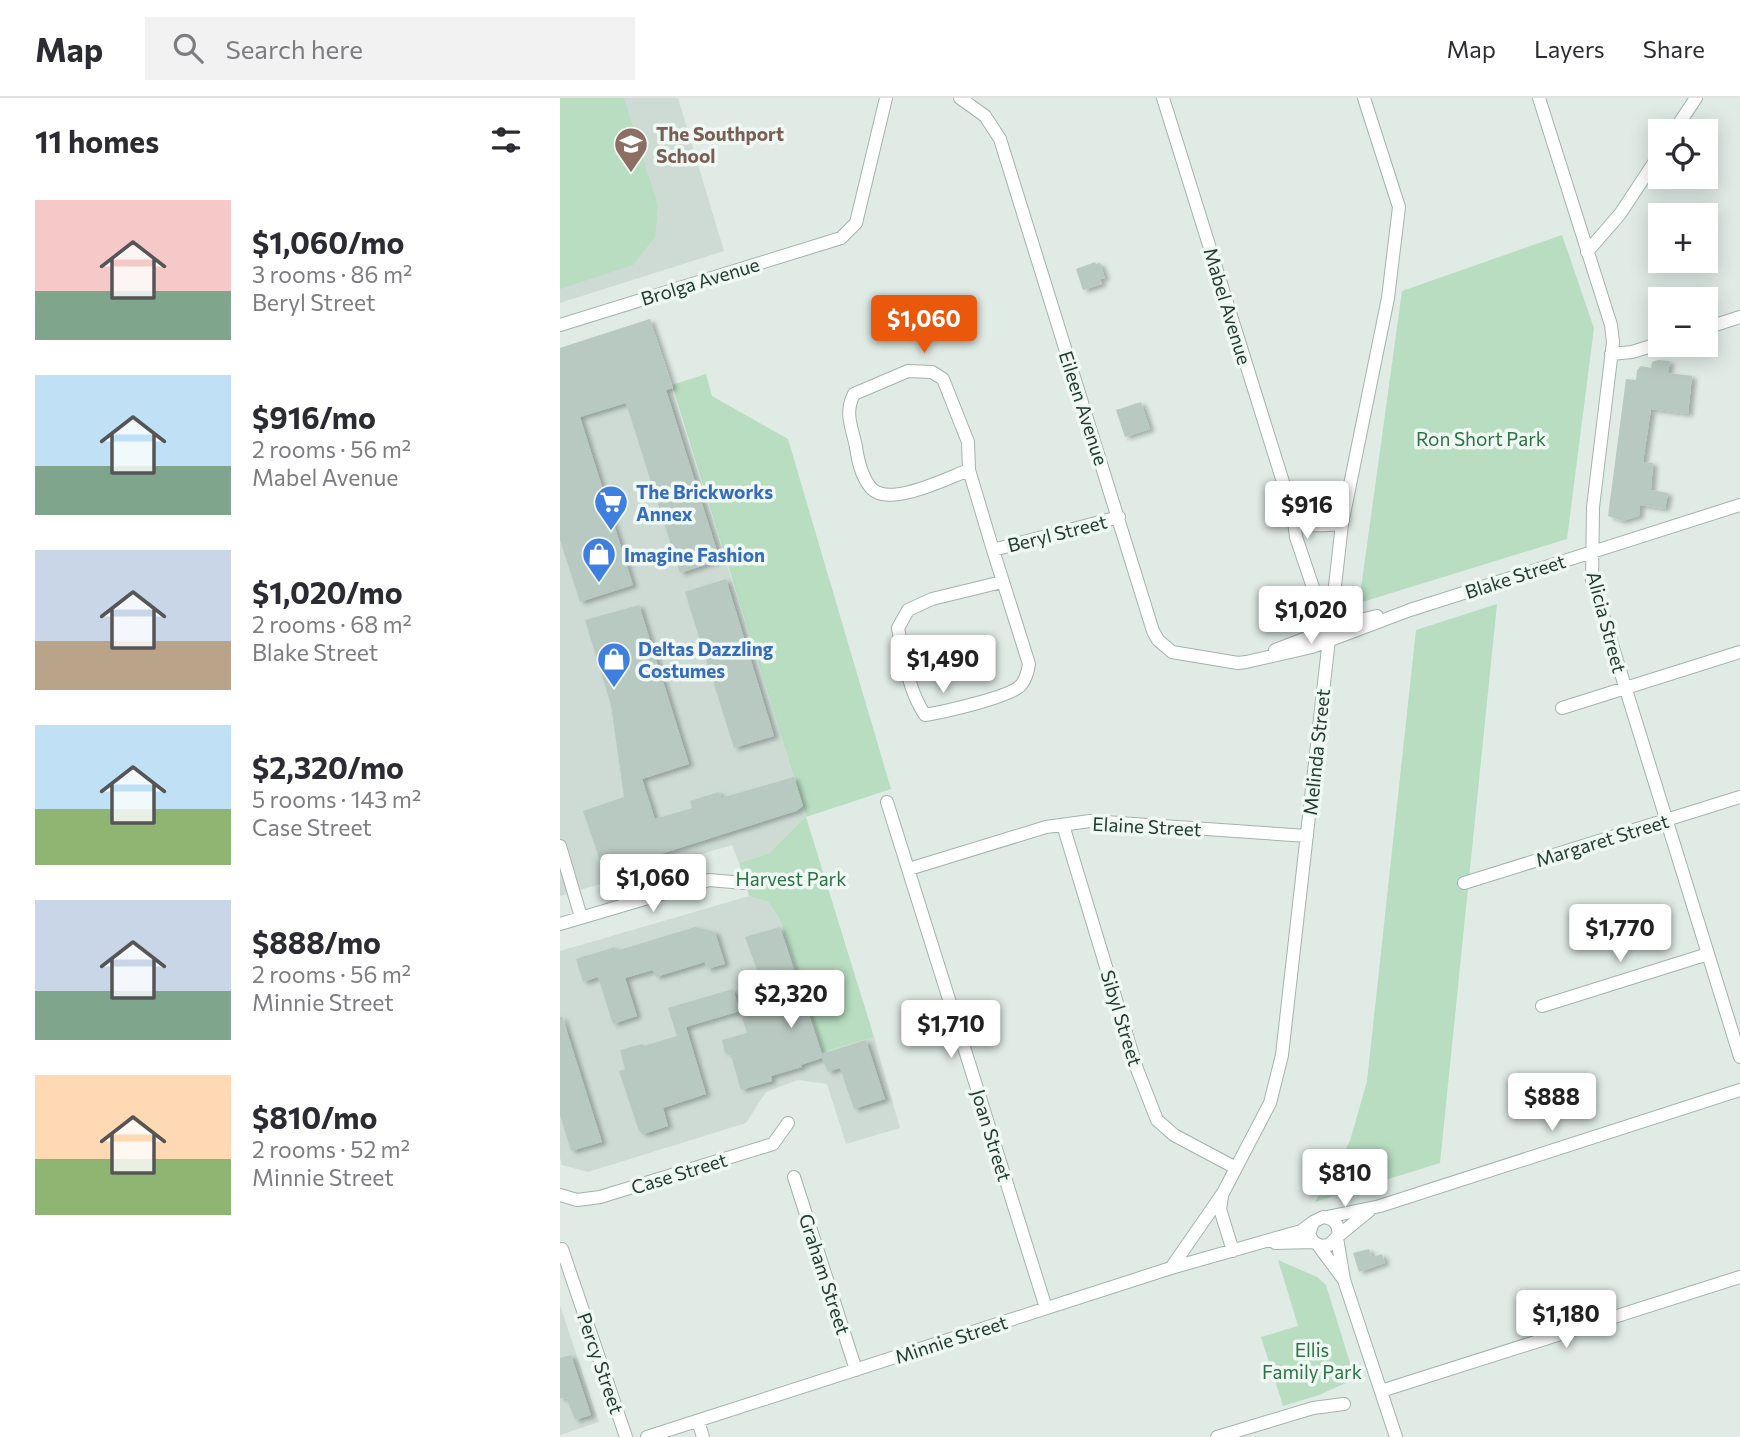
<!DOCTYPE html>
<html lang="en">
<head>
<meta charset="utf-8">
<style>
  :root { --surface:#fff; --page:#f2f2f3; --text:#2b2b33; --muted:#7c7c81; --line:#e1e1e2; --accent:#ea580c }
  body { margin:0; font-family:Commissioner,sans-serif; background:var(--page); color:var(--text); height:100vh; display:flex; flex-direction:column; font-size:26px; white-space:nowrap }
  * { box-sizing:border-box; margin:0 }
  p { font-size:23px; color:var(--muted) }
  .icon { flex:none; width:38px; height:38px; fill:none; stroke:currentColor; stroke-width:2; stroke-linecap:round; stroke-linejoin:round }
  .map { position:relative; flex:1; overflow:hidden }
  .panel { display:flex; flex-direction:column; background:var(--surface); width:560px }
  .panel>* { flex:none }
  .controls { position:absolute; left:1088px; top:21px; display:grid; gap:14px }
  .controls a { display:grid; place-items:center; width:70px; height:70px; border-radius:0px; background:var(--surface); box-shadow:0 4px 18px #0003; font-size:35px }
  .price { position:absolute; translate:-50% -60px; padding:0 16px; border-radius:7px; background:#fff; color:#222; font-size:23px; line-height:46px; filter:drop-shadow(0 2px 4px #0008) }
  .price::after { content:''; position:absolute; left:50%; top:42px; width:21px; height:16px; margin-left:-10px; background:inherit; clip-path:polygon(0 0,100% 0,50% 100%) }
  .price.active { background:var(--accent); color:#fff }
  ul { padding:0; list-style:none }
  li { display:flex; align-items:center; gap:21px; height:175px; padding:0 35px }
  li span { display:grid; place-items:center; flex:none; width:196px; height:140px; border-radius:0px; color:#555 }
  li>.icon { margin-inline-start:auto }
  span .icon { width:84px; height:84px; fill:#fffc; stroke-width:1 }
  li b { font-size:30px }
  h2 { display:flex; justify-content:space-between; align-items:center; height:84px; padding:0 35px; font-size:30px }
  header { display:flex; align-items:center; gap:42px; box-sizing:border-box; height:98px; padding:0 35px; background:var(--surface); border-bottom:2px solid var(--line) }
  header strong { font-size:33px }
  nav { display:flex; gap:38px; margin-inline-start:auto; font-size:24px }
  .search { width:490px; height:63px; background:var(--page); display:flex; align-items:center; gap:18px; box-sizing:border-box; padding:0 24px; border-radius:0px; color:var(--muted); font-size:26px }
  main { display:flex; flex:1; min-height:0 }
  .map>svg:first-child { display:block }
</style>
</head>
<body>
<header>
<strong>Map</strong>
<div class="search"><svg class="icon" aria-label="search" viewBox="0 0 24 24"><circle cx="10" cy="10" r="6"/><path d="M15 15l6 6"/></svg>Search here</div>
<nav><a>Map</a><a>Layers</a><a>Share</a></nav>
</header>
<main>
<section class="panel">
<h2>11 homes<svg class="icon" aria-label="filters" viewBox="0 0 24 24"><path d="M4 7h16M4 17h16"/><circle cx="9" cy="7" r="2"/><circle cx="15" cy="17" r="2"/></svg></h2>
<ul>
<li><span style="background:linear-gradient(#f6c9c9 65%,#7fa58c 0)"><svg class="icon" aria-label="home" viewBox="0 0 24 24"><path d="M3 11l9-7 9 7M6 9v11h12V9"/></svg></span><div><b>$1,060/mo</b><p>3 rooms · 86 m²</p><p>Beryl Street</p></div></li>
<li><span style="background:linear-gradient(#bfe0f5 65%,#7fa58c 0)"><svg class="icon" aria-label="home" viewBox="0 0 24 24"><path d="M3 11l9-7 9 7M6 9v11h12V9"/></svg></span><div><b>$916/mo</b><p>2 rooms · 56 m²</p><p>Mabel Avenue</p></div></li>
<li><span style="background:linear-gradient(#c9d6e8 65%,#b9a48a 0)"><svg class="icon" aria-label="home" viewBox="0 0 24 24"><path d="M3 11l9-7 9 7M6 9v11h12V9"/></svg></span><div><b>$1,020/mo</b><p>2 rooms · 68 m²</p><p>Blake Street</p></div></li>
<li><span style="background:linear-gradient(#bfe0f5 60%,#8fb573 0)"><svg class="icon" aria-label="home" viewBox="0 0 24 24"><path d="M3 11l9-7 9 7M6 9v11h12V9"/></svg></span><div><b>$2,320/mo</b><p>5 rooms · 143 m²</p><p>Case Street</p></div></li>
<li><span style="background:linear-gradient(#c9d6e8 65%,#7fa58c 0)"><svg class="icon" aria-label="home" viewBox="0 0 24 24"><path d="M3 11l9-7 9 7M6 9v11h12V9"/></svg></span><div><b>$888/mo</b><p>2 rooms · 56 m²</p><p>Minnie Street</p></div></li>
<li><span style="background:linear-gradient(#ffd9b3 60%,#8fb573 0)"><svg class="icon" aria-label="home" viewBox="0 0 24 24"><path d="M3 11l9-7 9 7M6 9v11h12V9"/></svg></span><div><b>$810/mo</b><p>2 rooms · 52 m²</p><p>Minnie Street</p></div></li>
</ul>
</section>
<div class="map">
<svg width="1180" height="1339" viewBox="0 0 1180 1339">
  <defs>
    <filter id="shadow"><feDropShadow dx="4.5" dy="2.5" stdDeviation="2" flood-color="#0004"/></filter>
  </defs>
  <rect width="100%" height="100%" fill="#e0ebe6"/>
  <!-- built -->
  <path fill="#cedbd5" d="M0,0H118L164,153L0,205Z
    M90,221L246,718L209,755L179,765L172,747L0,798V250Z
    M189,798L208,804L219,820L263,954L314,939L340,1030L286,1046L267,986L238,982L206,994L186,1025L28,1074L2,1067L0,1060V853Z
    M0,1207L39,1324L0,1337Z"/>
  <!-- green -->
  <path fill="#b8ddc1" d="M0,0H64L98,108L95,139L73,167L0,191Z
    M1002,137L1034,230L1007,441L799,505L842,193Z
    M146,276L152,298L228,341L331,691L246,719L314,939L263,954L219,820L208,804L189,798L179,765L209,755L246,718L112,287Z
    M937,506L880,1065L755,1104L790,1043L807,983L856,532Z
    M718,1162L757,1179L766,1187L795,1281L759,1297L723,1308L701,1239L738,1228Z"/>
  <!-- building -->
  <path fill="#b8c9c1" filter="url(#shadow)" d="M535,164L536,166L540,165L545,180L540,181L542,186L523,192L516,171Z
    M90,221L113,290L106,292L160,462L120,475L66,305L20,319L73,487L20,504L0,442V250Z
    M1098,262L1110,263L1108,275L1132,278L1128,316L1091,311L1083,364L1093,365L1091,392L1108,395L1105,411L1080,407L1079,418L1062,423L1048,418L1066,281L1076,282L1077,272L1081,268L1091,270L1092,264Z
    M581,304L590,331L565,339L556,312Z
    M166,481L214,638L174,650L125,494Z
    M79,507L129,666L82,681L95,721L132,710L130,703L159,694L161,700L234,679L243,708L236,713L44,774L23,713L64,699L51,607L25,522Z
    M135,829L155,834L165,866L147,871L145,864L96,879L93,872L65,880L77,918L53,926L38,879L23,884L16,861L55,849L56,853Z
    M220,829L262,956L306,942L325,1001L294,1011L280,970L268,974L262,960L241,967L242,969L211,978L212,983L181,992L170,954L165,955L162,942L187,935L180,913L209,905L185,839Z
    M173,891L180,913L126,929L146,996L103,1010L108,1028L84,1036L79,1033L59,973L65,971L60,952L83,946L84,948L117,938L108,910Z
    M2,918L42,1044L11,1053L0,1017V919Z
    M809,1151L812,1159L822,1156L825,1165L799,1174L793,1155Z
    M11,1257L31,1317L15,1322L7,1301L0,1300V1260Z"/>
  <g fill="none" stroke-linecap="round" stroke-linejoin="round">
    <!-- street casing -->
    <g stroke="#a3b3ad" stroke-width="14">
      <path id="street" d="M400,0L425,18L440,41L593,533L598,542L612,554L678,565L686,564L752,549L850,512L1180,407
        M603,0L733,416L736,439L767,531
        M979,0L1051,227L1053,244L1033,409L1032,482L1180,959
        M1114,33L1136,0
        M1027,154L1060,116L1101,54
        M0,227L281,140L296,125L326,0
        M1146,230L1180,219
        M1051,256L1072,254L1101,245
        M409,372C387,380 329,410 311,390C301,378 298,363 296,349C292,329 284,315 294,296L348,273L372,274L383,281L408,344L409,372L433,452L559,419
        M733,416C742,433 766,426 782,426
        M433,452L469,566C468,573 466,581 461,587C451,599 383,614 365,617C348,592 344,559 338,530L348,512L372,501L442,484
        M715,552L783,526L817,518
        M1002,610L1180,554
        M327,704L486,1210
        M503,727L577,971L597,1022L614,1037L676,1070
        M0,748L21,819
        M349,771L486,729L530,723L747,738
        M904,785L1180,699
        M0,826L149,782L184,785
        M982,908L1148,856
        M234,1079L296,1272
        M0,1097L17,1102L40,1099L213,1046L228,1025
        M662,1098L660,1111L673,1153
        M767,1119L820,1108L1180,992
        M778,1138L810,1112
        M777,1140L784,1182L836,1339
        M715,1145L753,1144L761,1148L769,1147L778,1138C780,1127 774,1120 763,1119L753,1124L749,1136L753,1144
        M758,1147L784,1182
        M2,1151L66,1339
        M611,1170L663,1095L676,1070L710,1005L722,957L782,426L828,200L839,109L804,0
        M821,1293L1180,1179
        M138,1323L143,1339
        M87,1339L611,1170L741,1133L753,1124
        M657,1339L753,1310L784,1306"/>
    </g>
    <!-- street -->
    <use href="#street" stroke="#fff" stroke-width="12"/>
  </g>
  <!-- icons -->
  <defs>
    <g id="school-pin" transform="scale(1.75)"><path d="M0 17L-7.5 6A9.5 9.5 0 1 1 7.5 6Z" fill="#8d6e63" stroke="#f0f8f4"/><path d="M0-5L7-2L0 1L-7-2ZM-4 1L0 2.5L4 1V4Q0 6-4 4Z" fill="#fff"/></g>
    <g id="supermarket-pin" transform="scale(1.75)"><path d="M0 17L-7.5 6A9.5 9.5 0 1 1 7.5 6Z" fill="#3f7fe0" stroke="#f0f8f4"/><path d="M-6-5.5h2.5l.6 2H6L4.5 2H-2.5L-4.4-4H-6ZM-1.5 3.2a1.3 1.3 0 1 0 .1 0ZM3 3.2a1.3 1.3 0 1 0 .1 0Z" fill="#fff"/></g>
    <g id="shop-pin" transform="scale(1.75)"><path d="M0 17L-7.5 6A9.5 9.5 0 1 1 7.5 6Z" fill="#3f7fe0" stroke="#f0f8f4"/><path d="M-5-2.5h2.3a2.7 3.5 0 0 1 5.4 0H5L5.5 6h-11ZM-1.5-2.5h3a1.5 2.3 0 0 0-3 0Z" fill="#fff"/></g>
  </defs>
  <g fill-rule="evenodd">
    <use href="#school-pin" x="71" y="46"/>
    <use href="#supermarket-pin" x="51" y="404"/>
    <use href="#shop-pin" x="39" y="456"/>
    <use href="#shop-pin" x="54" y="561"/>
  </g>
  <g text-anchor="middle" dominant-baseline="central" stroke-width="7" stroke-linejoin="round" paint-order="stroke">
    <!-- education labels -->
    <g font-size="19" font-weight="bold" fill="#785e54" stroke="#f0f8f4" text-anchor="start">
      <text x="96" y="35">The Southport<tspan x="96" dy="22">School</tspan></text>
    </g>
    <!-- street labels -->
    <g font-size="19" fill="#203c33" stroke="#f0f8f4">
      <text transform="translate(140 183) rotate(-17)">Brolga Avenue</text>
      <text transform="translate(668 208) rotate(73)">Mabel Avenue</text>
      <text transform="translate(524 310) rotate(72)">Eileen Avenue</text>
      <text transform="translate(497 435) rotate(-14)">Beryl Street</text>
      <text transform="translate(955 478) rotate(-18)">Blake Street</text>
      <text transform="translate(1047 524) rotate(75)">Alicia Street</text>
      <text transform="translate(756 654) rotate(-84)">Melinda Street</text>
      <text transform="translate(587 728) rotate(3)">Elaine Street</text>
      <text transform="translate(1042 742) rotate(-17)">Margaret Street</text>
      <text transform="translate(562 920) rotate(73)">Sibyl Street</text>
      <text transform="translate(432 1037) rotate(73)">Joan Street</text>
      <text transform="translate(119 1075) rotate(-17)">Case Street</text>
      <text transform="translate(265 1176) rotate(72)">Graham Street</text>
      <text transform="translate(391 1241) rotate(-18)">Minnie Street</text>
      <text transform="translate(41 1265) rotate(71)">Percy Street</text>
    </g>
    <!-- park labels -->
    <g font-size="19" fill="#2a7344" stroke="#f0f8f4">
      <text x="921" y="340">Ron Short Park</text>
      <text x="231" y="780">Harvest Park</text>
      <text x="752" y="1251">Ellis<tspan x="752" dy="22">Family Park</tspan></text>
    </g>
    <!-- shop labels -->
    <g font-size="19" font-weight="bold" fill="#366cbe" stroke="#f0f8f4" text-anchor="start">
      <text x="76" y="393">The Brickworks<tspan x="76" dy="22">Annex</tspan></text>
      <text x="64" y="456">Imagine Fashion</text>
      <text x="78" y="550">Deltas Dazzling<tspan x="78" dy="22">Costumes</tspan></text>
    </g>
  </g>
</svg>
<div class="controls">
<a><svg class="icon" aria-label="locate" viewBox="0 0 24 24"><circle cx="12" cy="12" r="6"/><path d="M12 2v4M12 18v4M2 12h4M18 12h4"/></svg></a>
<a>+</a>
<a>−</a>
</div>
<b class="price active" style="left:364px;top:257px">$1,060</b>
<b class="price" style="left:747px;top:443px">$916</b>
<b class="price" style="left:751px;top:548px">$1,020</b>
<b class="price" style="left:383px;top:597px">$1,490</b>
<b class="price" style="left:93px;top:816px">$1,060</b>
<b class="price" style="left:1060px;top:866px">$1,770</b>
<b class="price" style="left:231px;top:932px">$2,320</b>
<b class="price" style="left:391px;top:962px">$1,710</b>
<b class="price" style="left:992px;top:1035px">$888</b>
<b class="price" style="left:785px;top:1111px">$810</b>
<b class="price" style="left:1006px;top:1252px">$1,180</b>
</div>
</main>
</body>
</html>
